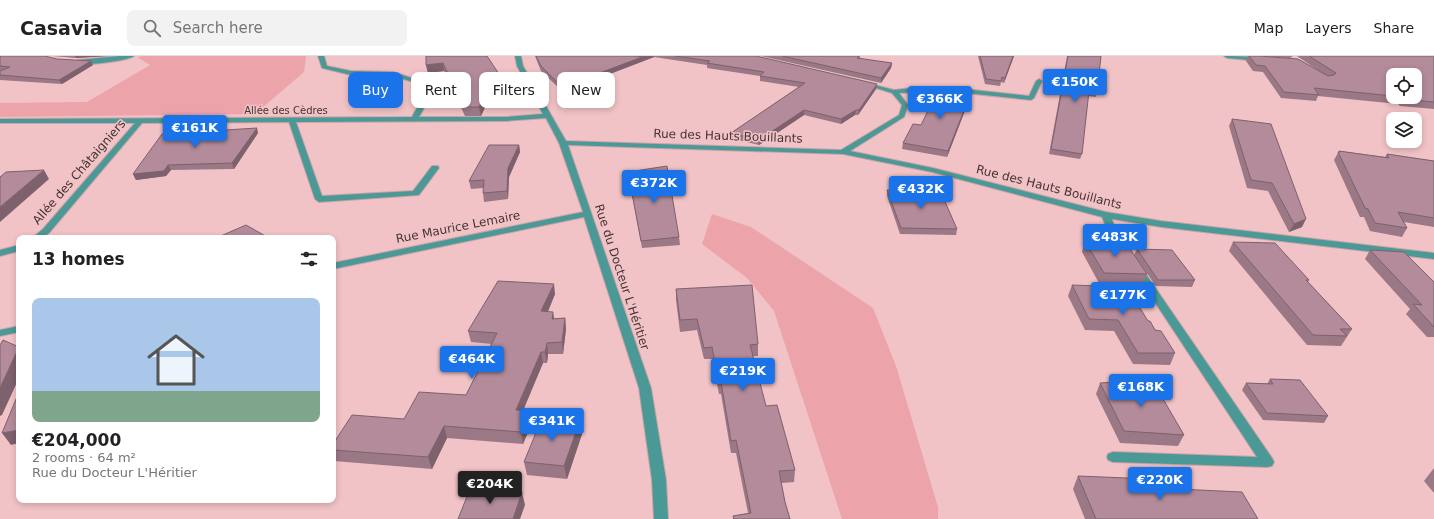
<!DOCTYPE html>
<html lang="en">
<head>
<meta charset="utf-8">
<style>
  :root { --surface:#fff; --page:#f2f2f2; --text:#222; --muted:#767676; --line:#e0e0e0; --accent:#1a73e8 }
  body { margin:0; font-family:"DejaVu Sans",sans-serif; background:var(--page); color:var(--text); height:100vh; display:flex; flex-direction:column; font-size:15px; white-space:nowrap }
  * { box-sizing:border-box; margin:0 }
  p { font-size:13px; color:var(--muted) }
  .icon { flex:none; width:22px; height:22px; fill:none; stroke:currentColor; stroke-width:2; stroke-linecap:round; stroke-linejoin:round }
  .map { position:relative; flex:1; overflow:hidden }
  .details { position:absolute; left:16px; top:179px; width:320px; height:268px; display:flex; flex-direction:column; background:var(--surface); border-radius:8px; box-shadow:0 2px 6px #0003 }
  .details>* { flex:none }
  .banner { position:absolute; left:348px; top:16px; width:380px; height:36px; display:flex; gap:8px }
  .controls { position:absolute; left:1386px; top:12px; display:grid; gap:8px }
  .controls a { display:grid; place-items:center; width:36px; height:36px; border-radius:8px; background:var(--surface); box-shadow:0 2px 6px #0003; font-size:20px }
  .price { position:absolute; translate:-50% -34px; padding:0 9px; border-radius:4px; background:var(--accent); color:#fff; font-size:13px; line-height:26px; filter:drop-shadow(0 1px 2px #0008) }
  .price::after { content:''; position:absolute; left:50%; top:24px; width:12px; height:9px; margin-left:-6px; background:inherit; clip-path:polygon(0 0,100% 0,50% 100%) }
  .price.current { background:#222; color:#fff }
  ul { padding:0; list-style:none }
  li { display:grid; align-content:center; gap:8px; height:212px; padding:0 16px }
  li span { display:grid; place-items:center; height:124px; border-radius:8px; color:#555 }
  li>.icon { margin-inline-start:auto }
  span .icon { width:72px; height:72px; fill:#fffc; stroke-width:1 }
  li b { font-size:17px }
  h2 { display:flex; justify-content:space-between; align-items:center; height:48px; padding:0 16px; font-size:17px }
  .pill { padding:0 14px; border-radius:8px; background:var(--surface); box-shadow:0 2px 6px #0003; font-size:14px; line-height:36px }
  .pill.current { background:var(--accent); color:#fff }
  header { display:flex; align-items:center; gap:24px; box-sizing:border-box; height:56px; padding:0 20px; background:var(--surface); border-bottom:1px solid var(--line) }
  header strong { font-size:19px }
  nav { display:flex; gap:22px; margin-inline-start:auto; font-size:14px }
  .search { width:280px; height:36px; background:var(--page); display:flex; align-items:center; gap:10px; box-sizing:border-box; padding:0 14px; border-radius:8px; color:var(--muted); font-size:15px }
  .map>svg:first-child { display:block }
</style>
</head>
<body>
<header>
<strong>Casavia</strong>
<div class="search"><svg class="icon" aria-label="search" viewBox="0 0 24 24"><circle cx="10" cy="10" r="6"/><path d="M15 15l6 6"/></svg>Search here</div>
<nav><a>Map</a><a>Layers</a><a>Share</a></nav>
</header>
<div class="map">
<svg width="1434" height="463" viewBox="0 0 1434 463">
  <rect width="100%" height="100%" fill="#f1c3c6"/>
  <!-- green -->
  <path fill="#eda3aa" d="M143,0H306L304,16L255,58L0,61V47L87,46L150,9L137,1Z
    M712,158L751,171L873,252L896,310L938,451V463H842L774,255L747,222L702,188Z"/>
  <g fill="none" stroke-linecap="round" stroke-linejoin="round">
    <!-- minor casing -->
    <g stroke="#cba3a6" stroke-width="2">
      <path id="minor" d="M119,0H134C127,5 82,11 75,6L78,4Z
        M318,0H324L327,10L351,15L393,16L421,25C432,42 428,45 419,61H506L543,58L517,10L515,0H521L523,10L566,85L841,94L899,59L902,49L892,37L863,28V26L894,34L912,32L946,31L1029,40L1036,25L1039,23L1042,25L1034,42L1031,44L946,35L899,37L908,49L904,61L850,95L933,112L1106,156L1161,165L1434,197V203L1161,171L1112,163L1115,173L1132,197L1127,200L1124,199L1107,173L1102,161L932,116L843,98L568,89L651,332L666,424L668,463H654L652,424L639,332L584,161L333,213V207L583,156L559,87L546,62L506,65L296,66L322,140L413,135L432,110H438L439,112L419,139L319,146L315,143L289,66L142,67L49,177L43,182H32L43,173L135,67H0V63L412,61C419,47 426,42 417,27L393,20L351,19L322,12Z
        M1224,0C1235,0 1253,0 1262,3L1259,5L1227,2Z
        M19,189V195L0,200V194Z
        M1138,210L1141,211L1272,402L1274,406L1272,410L1267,411L1113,406L1108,404L1107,401L1108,398L1113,396L1257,401L1133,213Z
        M19,270V276L0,280V274Z"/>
    </g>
    <!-- minor -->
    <use href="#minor" fill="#4b9997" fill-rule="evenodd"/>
  </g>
  <!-- wall -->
  <path fill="#9a7885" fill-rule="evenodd" d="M0,0L57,3L93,9L62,28L0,24V15L1,14H0Z
    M52,0H108L76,2Z
    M426,0L500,26L487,28L489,37H487L488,45L481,60H465L444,15L428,17L426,9Z
    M535,0H635L636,1L638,0H756L877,28L876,33L858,59H855L841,68L804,59L759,89L730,82L731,77L799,31L760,25V20L707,12V9L654,1L563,36L541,15Z
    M761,0H860V3L892,7L891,12L881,27Z
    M978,0H1014L1004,27L1001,26L1000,30L985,28Z
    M1067,0H1101L1097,36L1096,41L1088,40L1082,98L1080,103L1049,98Z
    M1248,0H1260L1319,15L1297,0H1434V53L1400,50L1398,48L1318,40L1316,45L1281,42L1263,16L1253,15L1246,5ZM1393,19L1415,41H1393Z
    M1260,0H1293L1290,2Z
    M971,39L947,101L902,93L903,87L921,69Z
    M1232,63L1302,171L1289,176L1268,135L1247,132L1229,70Z
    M258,77L234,113L171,114L166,120L136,124L133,118Z
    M519,89L520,96L509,121L508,143L484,146L483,137V132L471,133L469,125Z
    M1339,95L1385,101L1387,98L1434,105V171L1404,166L1407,172L1402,181L1370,175L1364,161H1360L1334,104Z
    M628,116L679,181L680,189L642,192L629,123Z
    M887,134L934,141L957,173L956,179L900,178L887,140Z
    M1085,185L1147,218L1142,230L1100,229L1082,196Z
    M1233,186L1309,224L1308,226L1352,273L1341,290L1307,289L1229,195Z
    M1137,193L1195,224L1192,231L1156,230L1134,199Z
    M1370,194L1434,226V281H1427L1406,258L1410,253L1365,203Z
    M1072,229L1148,265L1175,297L1170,309L1133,308L1114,275L1085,274L1068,240Z
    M676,233L758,288V300H753L766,350L795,414L794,426L781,427L785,446L790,463H733V460L748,457L736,397H731L721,338H719L712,303H704L697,274L680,276L676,244Z
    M555,238L548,256L554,263L565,262L566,273L563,298H548L547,307H543L523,355L532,367L523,388L447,382L432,413L334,405L333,402V388L404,363L466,339L492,288L471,286L468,275Z
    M1270,323L1328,360L1324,367L1263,364L1242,334L1246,327L1267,328Z
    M1100,327L1184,379L1178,390L1120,387L1096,338Z
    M580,365L582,378L567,423L527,419L524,406Z
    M1434,412V437L1424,425Z
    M1078,420L1156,432L1258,463H1085L1073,433Z"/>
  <!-- shaded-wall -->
  <path fill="#7d616c" d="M75,0H108L76,2Z
    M645,0H654V1L563,36L562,31Z
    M1013,0H1014L1004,27L1005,22Z
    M91,5L93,9L62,28L59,24Z
    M443,7L444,15L428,17L426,9Z
    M892,7L891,12L881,27V22Z
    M499,18L500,26L484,29L482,20Z
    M877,28L876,33L858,59L859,54Z
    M482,29H487L489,37H487L488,45L481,60L479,51Z
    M972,34L971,39L947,101L948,95Z
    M804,54V59L759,89V84Z
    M856,54L855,59L841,68V63Z
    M257,72L258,77L234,113L232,107Z
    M519,89L520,96L509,121L508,143L507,135L508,112Z
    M168,109L171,114L166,120L136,124L133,118Z
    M44,114L49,123L0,166V151Z
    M1306,163L1302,171L1289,176L1294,168Z
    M554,228L555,238L543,266L541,255Z
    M553,256L555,267L552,263Z
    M565,262L566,273L563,298L562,286Z
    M547,287L548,298L547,307L545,296Z
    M19,291V322L2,359L0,360V332Z
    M541,296L543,307L518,366L516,354Z
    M529,355L532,367L523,388L521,376Z
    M580,365L582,378L567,423L564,410Z
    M444,370L447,382L432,413L428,401Z
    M19,374V387L11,389L2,377Z
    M522,436L525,449L520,463H513Z"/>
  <!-- building -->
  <path fill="#b38b9b" stroke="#7d616c" d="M0,0H45L57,3L91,5L59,24L0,19V15L10,11L0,10Z
    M426,0H487L499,18L482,20L487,29H482L487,36L479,51H464L443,7L426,9Z
    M536,0H635L636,1L645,0L562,31L541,10Z
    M675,0H756L877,28L859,54H856L841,63L804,54L759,84L731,77L805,27L760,20L764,16L707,7L710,5Z
    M782,0H859L857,2L892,7L881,22Z
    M980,0H1013L1005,22L1002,21L1001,25L986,23Z
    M1068,0H1101L1097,36L1089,35L1082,98L1051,93Z
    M1249,0H1260L1298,3L1328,20L1334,19L1336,17L1309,0H1434V46L1403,43L1401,41H1399H1415V19H1393V40L1314,32L1319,39L1284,36L1265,10L1256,9Z
    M939,32L972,34L948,95L903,87L913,68L921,69Z
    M1232,63L1271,68L1306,163L1294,168L1272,127L1251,124Z
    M257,72L232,107L168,109L164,115L133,118L162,78Z
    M489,89H519L508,112L507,135L483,137L484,124L469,125Z
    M1339,95L1389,102L1387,98L1434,105V162L1398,156L1407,172L1375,167L1368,153L1365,152L1338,96H1340Z
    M667,110L679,181L641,185L628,116Z
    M44,114L0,151V121L6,116Z
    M887,134H931L934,141H943L957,173L901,172Z
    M246,169L269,182H216Z
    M1085,185L1126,187L1147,218L1104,217Z
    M1233,186L1275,187L1309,224H1306L1352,273H1340L1347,280L1313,279Z
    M1137,193L1172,194L1195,224H1158Z
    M1370,194L1404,196L1434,226V271L1413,248L1422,249Z
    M498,225L554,228L541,255L553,256L552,263L565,262L562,286L547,287L545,296H541L516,354L529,355L521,376L444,370L428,401L333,394V388L352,359L404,363L419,336L466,339L497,277L468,275Z
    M752,229L758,288L750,289L766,350L777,349L795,414L779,415L785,446L790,463H734L733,460L751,457L736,384L731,385L721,326H719L712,291L704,292L697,263L680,264L676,233Z
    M1072,229L1127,231L1148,265H1150L1155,274L1161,275L1175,297H1138L1118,264L1089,263Z
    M3,284L19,291L0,332V289Z
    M1270,323L1300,324L1328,360L1267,357L1246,327L1273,328Z
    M1152,324L1184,379L1124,375L1100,327Z
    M19,336V374L2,377Z
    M542,362L580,365L564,410L524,406Z
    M1078,420L1151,423L1156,432L1242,436L1258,463H1096Z
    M470,433L522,436L513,463H458Z"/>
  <g text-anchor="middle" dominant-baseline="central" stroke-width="3" stroke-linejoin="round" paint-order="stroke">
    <!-- far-street labels -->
    <g font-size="10" fill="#463335" stroke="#f1c3c6">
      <text x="286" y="54">Allée des Cèdres</text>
    </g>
    <!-- street labels -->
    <g font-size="12" fill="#463335" stroke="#f1c3c6">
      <text transform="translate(728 80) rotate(2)">Rue des Hauts Bouillants</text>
      <text transform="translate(79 116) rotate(-49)">Allée des Châtaigniers</text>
      <text transform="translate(1049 131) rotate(14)">Rue des Hauts Bouillants</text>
      <text transform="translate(458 171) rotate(-11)">Rue Maurice Lemaire</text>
      <text transform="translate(622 221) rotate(72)">Rue du Docteur L'Héritier</text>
    </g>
  </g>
</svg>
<div class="controls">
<a><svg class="icon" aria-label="locate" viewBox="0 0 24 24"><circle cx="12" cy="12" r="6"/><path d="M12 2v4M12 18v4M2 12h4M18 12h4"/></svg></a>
<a><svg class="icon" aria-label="layers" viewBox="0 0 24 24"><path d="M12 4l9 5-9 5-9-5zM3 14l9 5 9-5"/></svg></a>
</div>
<b class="price" style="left:1075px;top:47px">€150K</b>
<b class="price" style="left:940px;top:64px">€366K</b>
<b class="price" style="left:195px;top:93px">€161K</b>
<b class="price" style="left:654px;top:148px">€372K</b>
<b class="price" style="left:921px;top:154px">€432K</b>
<b class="price" style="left:1115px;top:202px">€483K</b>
<b class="price" style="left:1123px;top:260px">€177K</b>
<b class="price" style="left:472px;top:324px">€464K</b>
<b class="price" style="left:743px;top:336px">€219K</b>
<b class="price" style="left:1141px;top:352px">€168K</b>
<b class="price" style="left:552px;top:386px">€341K</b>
<b class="price" style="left:1160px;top:445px">€220K</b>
<b class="price current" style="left:490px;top:449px">€204K</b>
<div class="banner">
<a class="pill current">Buy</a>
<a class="pill">Rent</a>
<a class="pill">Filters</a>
<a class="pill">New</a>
</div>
<section class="details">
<h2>13 homes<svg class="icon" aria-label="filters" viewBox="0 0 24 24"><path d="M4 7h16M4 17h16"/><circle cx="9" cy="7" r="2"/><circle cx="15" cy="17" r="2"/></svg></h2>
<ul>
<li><span style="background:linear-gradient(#a9c7e8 75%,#7fa58c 0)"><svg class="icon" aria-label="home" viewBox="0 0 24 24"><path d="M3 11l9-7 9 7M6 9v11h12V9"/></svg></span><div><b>€204,000</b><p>2 rooms · 64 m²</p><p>Rue du Docteur L'Héritier</p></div></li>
</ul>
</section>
</div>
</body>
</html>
